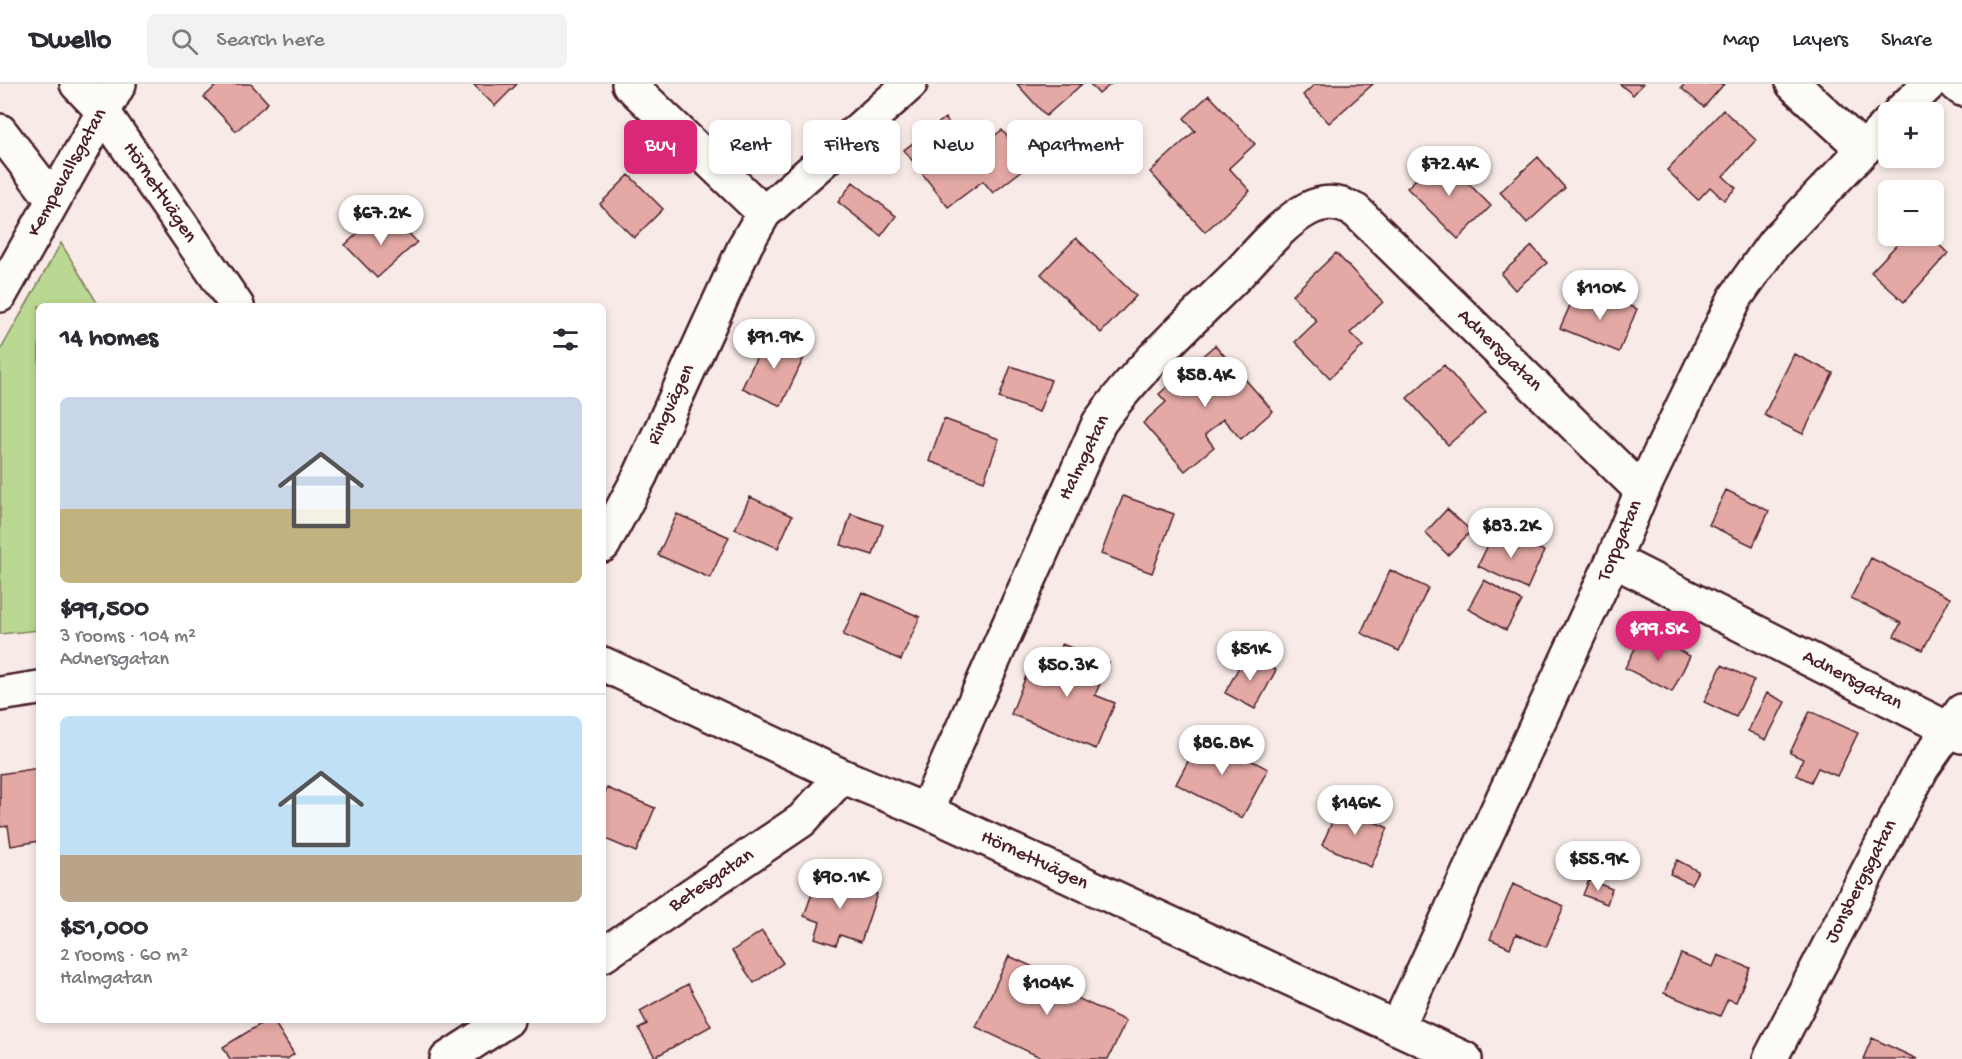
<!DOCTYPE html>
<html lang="en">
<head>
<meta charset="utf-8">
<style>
  :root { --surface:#fff; --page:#f2f2f3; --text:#2b2b33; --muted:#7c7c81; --line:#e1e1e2; --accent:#db2777 }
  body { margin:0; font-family:"Gochi Hand",sans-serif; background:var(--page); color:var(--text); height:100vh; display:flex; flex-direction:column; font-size:22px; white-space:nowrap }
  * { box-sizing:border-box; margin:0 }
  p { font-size:20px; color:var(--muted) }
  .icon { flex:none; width:33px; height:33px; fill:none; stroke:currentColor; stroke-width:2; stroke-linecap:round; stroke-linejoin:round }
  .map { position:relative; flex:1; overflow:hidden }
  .side { position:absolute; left:36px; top:219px; width:570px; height:720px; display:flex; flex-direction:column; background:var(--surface); border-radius:9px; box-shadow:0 3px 9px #0003 }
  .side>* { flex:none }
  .guide { position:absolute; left:624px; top:36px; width:570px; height:54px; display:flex; gap:12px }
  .fabs { position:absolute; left:1878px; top:18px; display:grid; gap:12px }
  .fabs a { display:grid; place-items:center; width:66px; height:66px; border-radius:9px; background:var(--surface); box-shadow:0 3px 9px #0003; font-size:30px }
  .price { position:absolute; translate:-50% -51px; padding:0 14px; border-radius:21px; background:#fff; color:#222; font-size:20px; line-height:39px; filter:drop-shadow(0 2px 3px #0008) }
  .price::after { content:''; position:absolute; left:50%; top:36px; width:18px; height:14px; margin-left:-9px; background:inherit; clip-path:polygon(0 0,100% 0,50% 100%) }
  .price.on { background:var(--accent); color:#fff }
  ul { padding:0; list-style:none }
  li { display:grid; align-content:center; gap:12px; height:318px; padding:0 24px }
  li+li { border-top:2px solid var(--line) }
  li span { display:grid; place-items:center; height:186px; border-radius:9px; color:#555 }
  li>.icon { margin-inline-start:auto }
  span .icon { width:108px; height:108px; fill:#fffc; stroke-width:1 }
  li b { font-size:26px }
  h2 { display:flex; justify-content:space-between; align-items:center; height:72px; padding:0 24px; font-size:26px }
  .chip { padding:0 21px; border-radius:9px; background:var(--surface); box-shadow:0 3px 9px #0003; font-size:21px; line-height:54px }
  .chip.on { background:var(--accent); color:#fff }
  header { display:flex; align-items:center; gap:36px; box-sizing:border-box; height:84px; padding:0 30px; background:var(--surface); border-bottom:2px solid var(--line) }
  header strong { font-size:28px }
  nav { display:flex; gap:33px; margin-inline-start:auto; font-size:21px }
  .search { width:420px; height:54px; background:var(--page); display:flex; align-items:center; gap:15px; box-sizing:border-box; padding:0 21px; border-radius:9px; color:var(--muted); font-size:22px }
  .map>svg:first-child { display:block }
</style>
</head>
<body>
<header>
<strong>Dwello</strong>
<div class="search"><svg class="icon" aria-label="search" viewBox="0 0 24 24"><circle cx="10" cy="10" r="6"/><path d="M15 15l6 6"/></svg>Search here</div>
<nav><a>Map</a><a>Layers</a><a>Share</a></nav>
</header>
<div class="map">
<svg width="1962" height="975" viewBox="0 0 1962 975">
  <rect width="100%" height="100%" fill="#f8ebe7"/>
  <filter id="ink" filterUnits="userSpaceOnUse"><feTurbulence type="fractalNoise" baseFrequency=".0167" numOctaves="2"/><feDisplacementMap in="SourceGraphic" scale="12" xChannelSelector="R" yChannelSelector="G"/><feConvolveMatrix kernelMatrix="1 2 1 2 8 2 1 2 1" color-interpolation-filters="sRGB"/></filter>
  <g filter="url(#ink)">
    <!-- green -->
    <path fill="#bad891" stroke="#827c5e" stroke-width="1.5" d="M61,159L99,222H39V546L0,550V267Z"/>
    <!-- building -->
    <path fill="#e4a9a5" stroke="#4a1f2b" stroke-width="1.5" d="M218,0H251L268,19L236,47L204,13Z
      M473,0H517L495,22Z
      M1017,0H1082L1046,32Z
      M1090,0H1111L1099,10Z
      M1315,0H1373L1329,39L1303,11Z
      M1620,0H1643L1633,11Z
      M1685,0H1724L1704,23L1681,4Z
      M1209,11L1255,60L1229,84L1250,107L1205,148L1150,88L1195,47L1184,34Z
      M1723,26L1756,56L1723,92L1736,104L1724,116L1710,103L1698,116L1667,86Z
      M945,34L972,69L1002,46L1029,81L993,109L983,97L948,123L904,66Z
      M1440,71L1491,122L1458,155L1407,104Z
      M1538,73L1565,104L1527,139L1500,108Z
      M629,91L663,125L634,154L600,120Z
      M853,98L896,132L881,152L838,118Z
      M373,135L383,146L395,135L417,158L377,194L345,161Z
      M1905,152H1929L1948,169L1904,218L1871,188Z
      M1076,154L1136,212L1101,249L1041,190Z
      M1532,162L1547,179L1515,206L1501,190Z
      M1336,169L1383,218L1350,249L1363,262L1330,294L1295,258L1317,237L1292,211Z
      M1595,208L1637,225L1619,268L1560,244L1572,217L1588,223Z
      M768,249L807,267L781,322L742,304Z
      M1215,261L1273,327L1241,355L1223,335L1205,351L1214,363L1185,387L1143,339L1166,318L1159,310Z
      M1794,270L1833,289L1803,350L1764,331Z
      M1444,281L1485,329L1448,361L1407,314Z
      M1011,282L1051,296L1039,328L999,314Z
      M944,335L999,355L984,397L929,377Z
      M1726,406L1769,427L1753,462L1709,441Z
      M1123,412L1174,430L1152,489L1101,470Z
      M750,413L792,432L778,464L735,445Z
      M1447,425L1471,447L1448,471L1425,449Z
      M677,430L729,453L710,494L658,471Z
      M851,430L883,441L873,471L841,461Z
      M1496,444L1544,467L1527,505L1478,482Z
      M1871,474L1950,514L1923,566L1894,552L1901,539L1851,514Z
      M1390,486L1428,504L1399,567L1361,549Z
      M1484,496L1522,517L1506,546L1468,525Z
      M862,508L920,533L901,576L843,551Z
      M1643,549L1690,572L1672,608L1625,584Z
      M1062,560L1109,579L1095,611L1115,619L1096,665L1011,630L1030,582L1050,590Z
      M1246,570L1276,586L1255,625L1225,609Z
      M1722,581L1754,596L1736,633L1704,618Z
      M1767,609L1785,618L1766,656L1748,647Z
      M1810,627L1858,649L1837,692L1818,684L1811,698L1796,691L1803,675L1790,669Z
      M1202,651L1268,685L1242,734L1176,700Z
      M39,684V757L11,762L8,742L0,743V690Z
      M607,704L655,724L636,768L603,754V713Z
      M1339,722L1388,744L1371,783L1322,761Z
      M1677,776L1698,787L1691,800L1670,790Z
      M819,790L877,810L861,858L840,851L836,861L815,854L820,838L804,832Z
      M1589,796L1612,805L1607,820L1583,811Z
      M1513,800L1564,822L1546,863L1516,850L1510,864L1490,855Z
      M762,847L783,879L754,899L732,867Z
      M1681,870L1713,883L1718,871L1750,884L1736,918L1728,915L1720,932L1664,909Z
      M1009,872L1079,904L1075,913L1126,937L1108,975H1044L976,943Z
      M688,900L711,942L655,973L639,945L647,940L640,927Z
      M267,936H273L294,970L287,975H230L223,963Z
      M1872,954L1917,975H1863Z"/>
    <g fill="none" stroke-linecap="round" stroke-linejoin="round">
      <!-- minor casing -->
      <g stroke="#4a1f2b" stroke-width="38">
        <path id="minor" d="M77,0L102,26L237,222
          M629,0L764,129
          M1793,0L1863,65
          M1956,0L1962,5
          M1900,28L1929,0
          M0,47L53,116
          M0,211L119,0
          M603,461L640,392L746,160L764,129L910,0
          M1613,476L1962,652
          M603,580L842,692L926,727L1465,975
          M0,610L39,604
          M926,727L1099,339C1138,284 1190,238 1237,191C1257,170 1283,138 1308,125C1325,116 1340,118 1356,127L1642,407
          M603,871L802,736L842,692
          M1397,944L1613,476L1642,407L1735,214L1774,159L1888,40
          M447,975L507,936
          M1770,975L1922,684L1962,627"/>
      </g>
      <!-- minor -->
      <use href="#minor" stroke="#fdfcf7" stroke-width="33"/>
    </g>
  </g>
  <g text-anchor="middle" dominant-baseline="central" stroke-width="4.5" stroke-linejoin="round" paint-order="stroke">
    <!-- street labels -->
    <g font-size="20" fill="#4a1f2b" stroke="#fdfcf7">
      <text transform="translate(68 89) rotate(-61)">Kempevallsgatan</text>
      <text transform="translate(159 109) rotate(56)">Hörnettvägen</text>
      <text transform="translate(1499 267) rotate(44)">Adnersgatan</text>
      <text transform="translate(672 321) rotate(-65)">Ringvägen</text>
      <text transform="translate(1085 374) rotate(-64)">Halmgatan</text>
      <text transform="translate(1621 457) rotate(-67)">Torpgatan</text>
      <text transform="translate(1852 597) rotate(27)">Adnersgatan</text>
      <text transform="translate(1034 777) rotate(25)">Hörnettvägen</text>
      <text transform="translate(712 797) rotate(-34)">Betesgatan</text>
      <text transform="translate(1862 798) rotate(-63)">Jonsbergsgatan</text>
    </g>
  </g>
</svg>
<div class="fabs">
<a>+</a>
<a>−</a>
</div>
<b class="price" style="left:1449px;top:113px">$72.4K</b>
<b class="price" style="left:381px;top:162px">$67.2K</b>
<b class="price" style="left:1600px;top:237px">$110K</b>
<b class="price" style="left:774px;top:286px">$91.9K</b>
<b class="price" style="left:1205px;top:324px">$58.4K</b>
<b class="price" style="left:1511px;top:475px">$83.2K</b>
<b class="price on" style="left:1658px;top:578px">$99.5K</b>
<b class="price" style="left:1250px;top:598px">$51K</b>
<b class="price" style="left:1067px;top:614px">$50.3K</b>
<b class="price" style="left:1222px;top:692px">$86.8K</b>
<b class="price" style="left:1355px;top:752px">$146K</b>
<b class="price" style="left:1598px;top:808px">$55.9K</b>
<b class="price" style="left:840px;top:826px">$90.1K</b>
<b class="price" style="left:1047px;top:932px">$104K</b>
<div class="guide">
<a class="chip on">Buy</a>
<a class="chip">Rent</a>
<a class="chip">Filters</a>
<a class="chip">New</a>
<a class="chip">Apartment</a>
</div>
<section class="side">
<h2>14 homes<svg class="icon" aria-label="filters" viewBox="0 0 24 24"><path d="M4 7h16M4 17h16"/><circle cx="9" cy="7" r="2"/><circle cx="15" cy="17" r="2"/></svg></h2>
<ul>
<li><span style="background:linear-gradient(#c9d6e8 60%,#c2b280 0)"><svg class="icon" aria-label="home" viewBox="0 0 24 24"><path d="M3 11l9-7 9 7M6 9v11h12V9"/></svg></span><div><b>$99,500</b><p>3 rooms · 104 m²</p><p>Adnersgatan</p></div></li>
<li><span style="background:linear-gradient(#bfe0f5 75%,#b9a48a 0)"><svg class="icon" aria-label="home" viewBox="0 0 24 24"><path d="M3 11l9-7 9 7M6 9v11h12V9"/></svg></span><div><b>$51,000</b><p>2 rooms · 60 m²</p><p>Halmgatan</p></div></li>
</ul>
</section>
</div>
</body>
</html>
